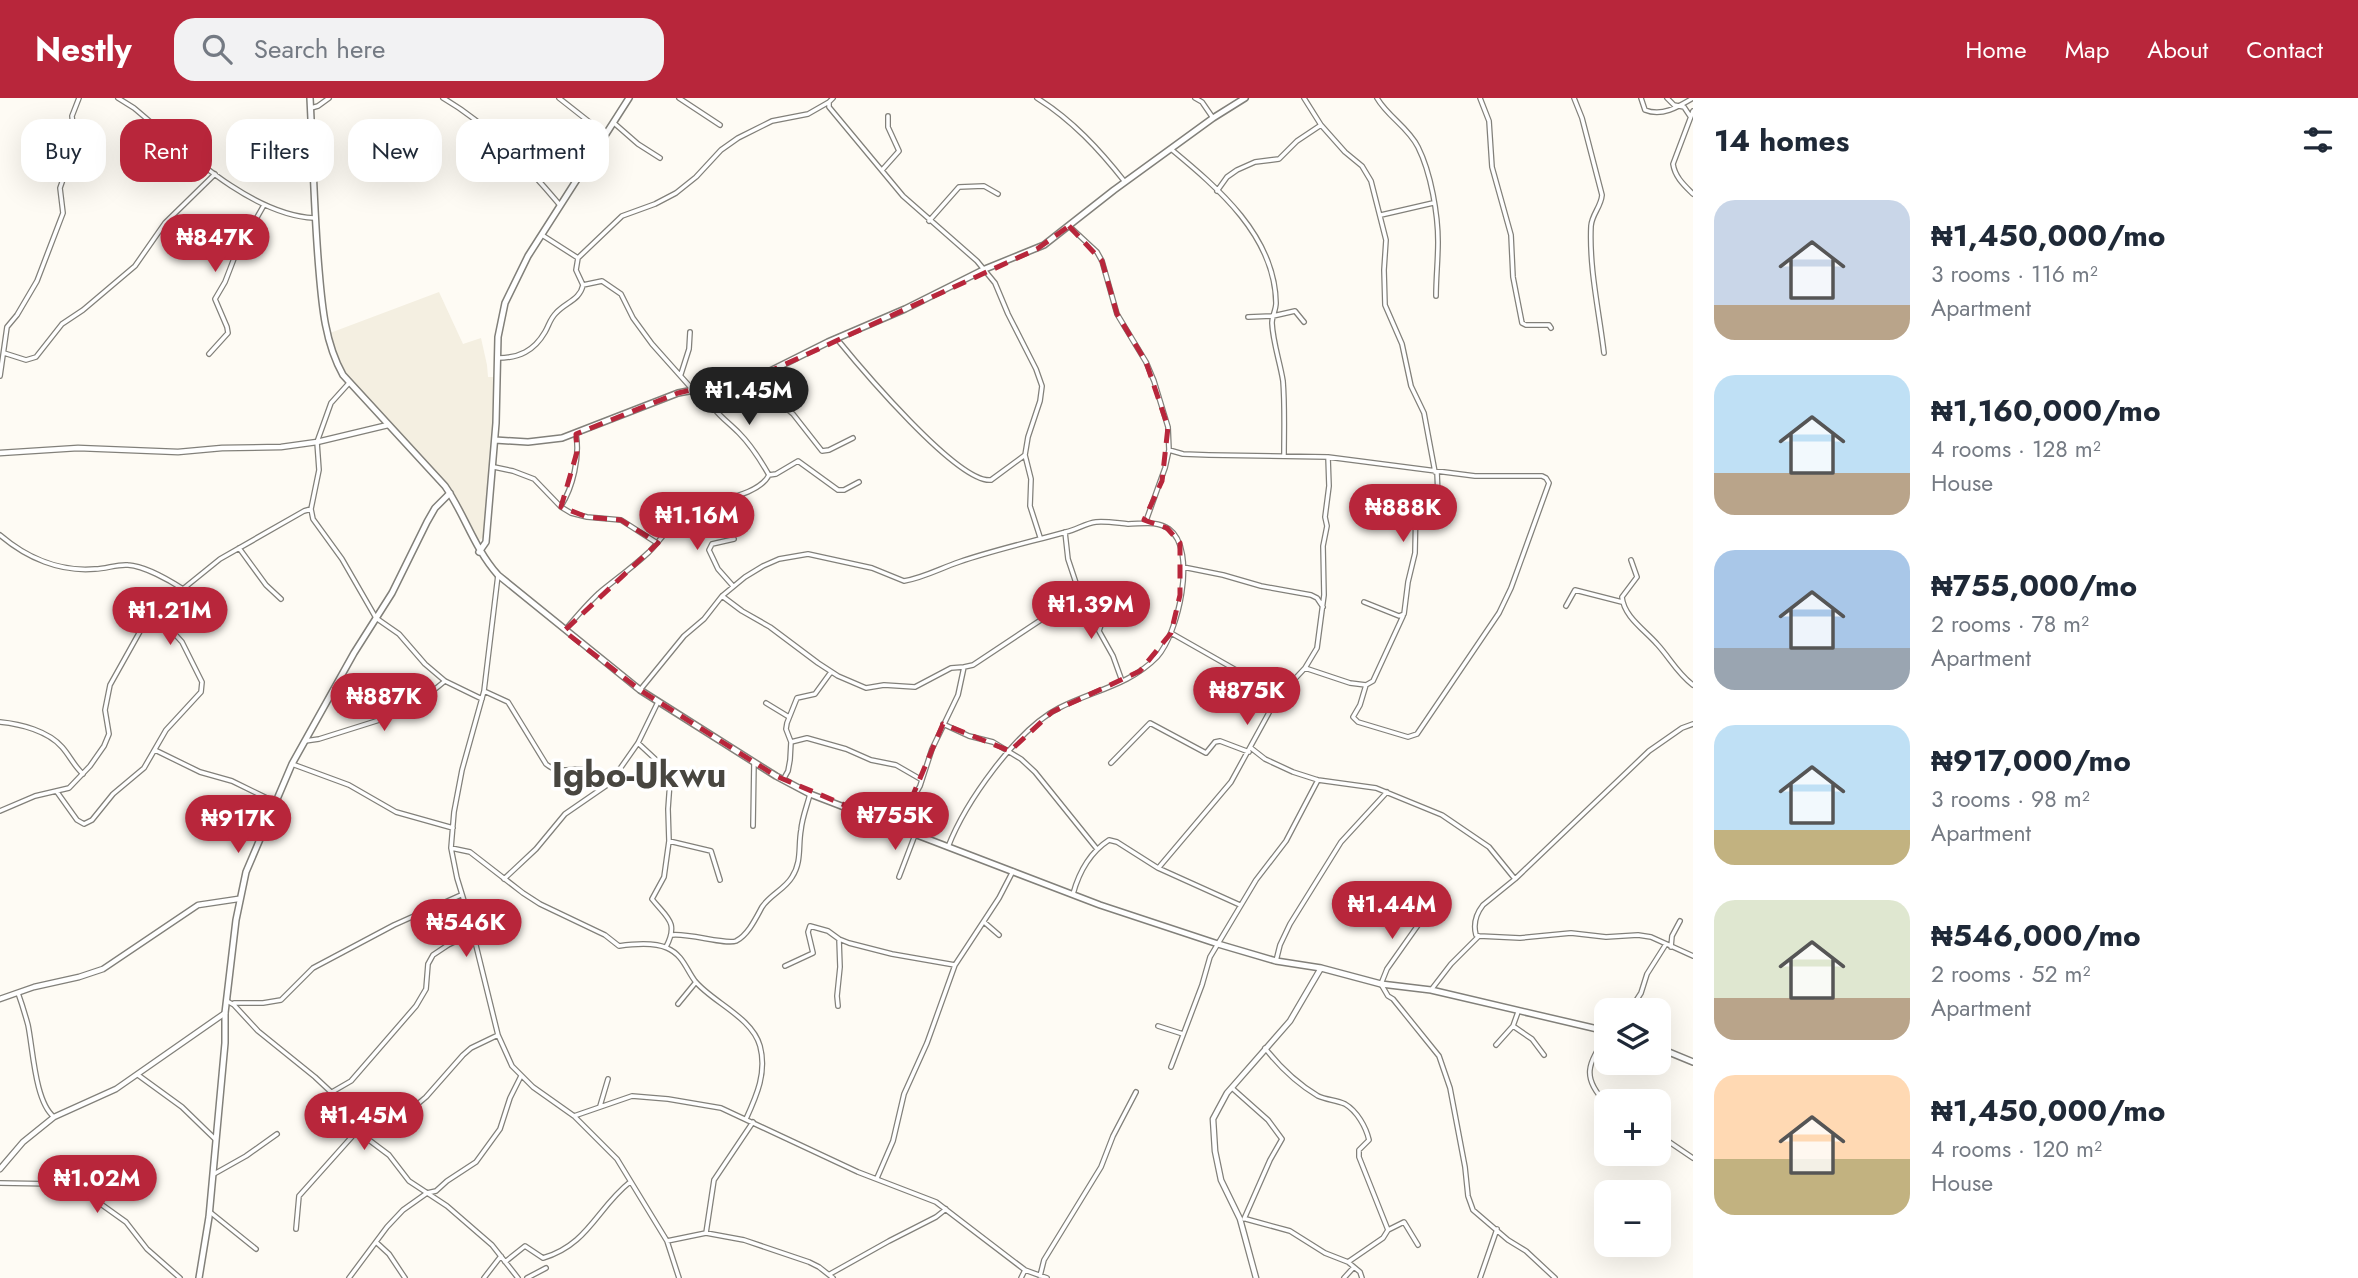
<!DOCTYPE html>
<html lang="en">
<head>
<meta charset="utf-8">
<style>
  :root { --surface:#fff; --page:#f2f2f3; --text:#1f2937; --muted:#747a83; --accent:#b8263b }
  body { margin:0; font-family:Jost,sans-serif; background:var(--page); color:var(--text); height:100vh; display:flex; flex-direction:column; font-size:26px; white-space:nowrap }
  * { box-sizing:border-box; margin:0 }
  p { font-size:23px; color:var(--muted) }
  .icon { flex:none; width:38px; height:38px; fill:none; stroke:currentColor; stroke-width:2; stroke-linecap:round; stroke-linejoin:round }
  .map { position:relative; flex:1; overflow:hidden }
  .side { display:flex; flex-direction:column; background:var(--surface); width:665px }
  .side>* { flex:none }
  .top-card { position:absolute; left:21px; top:21px; width:665px; height:63px; display:flex; gap:14px }
  .controls { position:absolute; left:1594px; top:900px; display:grid; gap:14px }
  .controls a { display:grid; place-items:center; width:77px; height:77px; border-radius:14px; background:var(--surface); box-shadow:0 7px 28px #0002; font-size:35px }
  .price { position:absolute; translate:-50% -60px; padding:0 16px; border-radius:24px; background:var(--accent); color:#fff; font-size:23px; line-height:46px; filter:drop-shadow(0 2px 4px #0008) }
  .price::after { content:''; position:absolute; left:50%; top:42px; width:21px; height:16px; margin-left:-10px; background:inherit; clip-path:polygon(0 0,100% 0,50% 100%) }
  .price.current { background:#222; color:#fff }
  ul { padding:0; list-style:none }
  li { display:flex; align-items:center; gap:21px; height:175px; padding:0 21px }
  li span { display:grid; place-items:center; flex:none; width:196px; height:140px; border-radius:21px; color:#555 }
  li>.icon { margin-inline-start:auto }
  span .icon { width:84px; height:84px; fill:#fffc; stroke-width:1 }
  li b { font-size:30px }
  h2 { display:flex; justify-content:space-between; align-items:center; height:84px; padding:0 21px; font-size:30px }
  .tag { padding:0 24px; border-radius:21px; background:var(--surface); box-shadow:0 7px 28px #0002; font-size:24px; line-height:63px }
  .tag.current { background:var(--accent); color:#fff }
  header { display:flex; align-items:center; gap:42px; box-sizing:border-box; height:98px; padding:0 35px; background:var(--accent); color:#fff }
  header strong { font-size:33px }
  nav { display:flex; gap:38px; margin-inline-start:auto; font-size:24px }
  .search { width:490px; height:63px; background:var(--page); display:flex; align-items:center; gap:18px; box-sizing:border-box; padding:0 24px; border-radius:21px; color:var(--muted); font-size:26px }
  main { display:flex; flex:1; min-height:0 }
  .map>svg:first-child { display:block }
</style>
</head>
<body>
<header>
<strong>Nestly</strong>
<div class="search"><svg class="icon" aria-label="search" viewBox="0 0 24 24"><circle cx="10" cy="10" r="6"/><path d="M15 15l6 6"/></svg>Search here</div>
<nav><a>Home</a><a>Map</a><a>About</a><a>Contact</a></nav>
</header>
<main>
<div class="map">
<svg width="1693" height="1180" viewBox="0 0 1693 1180">
  <rect width="100%" height="100%" fill="#fefbf4"/>
  <!-- built -->
  <path fill="#f4efe1" d="M439,194L463,246L481,240L487,267L488,279H496L495,330L485,438L478,443L450,391L344,273L336,256L330,235Z"/>
  <g fill="none" stroke-linecap="round" stroke-linejoin="round">
    <!-- minor casing -->
    <g stroke="#82807a" stroke-width="6">
      <path id="minor" d="M118,0L134,10C182,50 250,117 314,120
        M443,0C488,26 526,67 559,106
        M559,0L606,37
        M679,0L720,27
        M833,0L829,4V9L903,98L977,163L995,185L1008,216L1036,271L1042,288L1040,303L1028,339L1025,357L1031,381L1030,408L1040,439
        M1037,0C1072,22 1099,51 1125,84
        M1195,0L1202,4L1213,20
        M1304,0L1321,27L1345,54L1362,68L1371,83L1386,142L1384,172L1385,207L1402,246L1411,288L1424,315L1435,374
        M1377,0C1388,19 1408,29 1418,49C1431,75 1438,116 1438,144C1438,162 1436,180 1436,198
        M1480,0L1489,23L1492,69L1511,137L1513,179L1522,225L1526,227H1549L1551,230
        M1574,0L1582,20L1602,97C1601,109 1592,116 1591,128C1589,170 1599,213 1604,255
        M1641,0L1645,12C1662,19 1678,9 1693,0
        M1667,0L1674,7L1684,9L1690,18
        M311,10L318,8L329,0
        M1693,13L1673,66C1675,79 1684,87 1693,96
        M614,25L638,46L660,60
        M1171,51C1218,90 1275,138 1276,205C1276,212 1272,218 1272,225C1273,245 1280,264 1283,283C1285,308 1284,334 1284,358
        M883,71L899,53L888,29V18
        M1217,93L1227,79L1237,72L1255,64L1279,61L1297,43L1321,27
        M1381,117L1433,105
        M929,123L959,89L984,88L998,96
        M1069,128L1097,154L1102,163L1117,216L1146,264L1154,283L1168,329L1169,352L1165,370L1146,423
        M542,137L578,160L622,118L655,106L676,95L696,79L721,52L738,40L772,23L808,16L829,4
        M583,187L602,183L621,196L633,220L652,246L693,292
        M1248,219L1273,218L1295,213L1304,224
        M837,241C859,268 958,386 991,382L1025,357
        M4,255L26,262L36,259L62,226L83,212L135,168L165,125L215,76
        M209,256L228,235L227,229L215,201L225,184L235,158L264,107
        M498,260C519,260 534,253 545,234C549,227 550,221 556,215C566,204 580,202 583,187L576,172L578,160
        M681,276L689,251L690,234
        M0,278L7,229L17,217L37,183L63,115L60,90L75,47L72,18L79,0
        M754,280L766,294L793,316L822,353L829,352L853,340
        M349,285L331,305L317,344L319,372L311,411L313,421L342,461L376,520L399,536L425,566L445,583L482,601
        M704,291C712,314 723,319 739,335C750,346 761,363 769,377
        M1169,352L1183,356L1209,357L1328,359L1475,378H1542L1546,380L1549,385L1511,490L1499,515L1417,636L1408,639L1358,624L1353,619L1360,607L1366,587L1350,585L1305,570
        M494,369L513,373L534,381L561,409L571,415L587,419L621,422L657,445
        M561,408C573,389 580,359 576,336
        M0,437C27,460 60,474 95,471C106,471 117,466 128,467C144,468 169,482 183,491
        M239,450L266,487L281,501
        M1631,462L1637,479L1622,499C1624,519 1645,532 1657,546C1670,560 1677,575 1693,587
        M1183,469L1223,477L1261,488L1311,497L1317,500L1323,509
        M498,477L484,593L462,672L454,714L451,750L457,780L469,819L498,937L512,968L533,989L574,1018L617,1061L667,1143L679,1180
        M733,488L718,471L709,452L712,446L734,441
        M722,498L742,513L770,529L818,565L838,578L866,590L884,587L915,589L951,570L964,569
        M1364,504L1399,518L1404,516L1408,484L1415,455L1416,403L1424,397L1438,398L1437,374
        M1566,508L1575,492L1622,504
        M1117,517L1101,527L1099,533L1113,558L1122,583
        M566,531C576,519 587,506 599,495C616,481 633,469 649,454C663,440 673,421 691,412C711,402 758,399 769,377L776,376L798,363L838,392H844L859,384
        M1171,535L1266,589L1277,600
        M1366,587L1373,583L1403,518
        M640,592L684,538L704,521L722,498L745,479L763,468L779,461L808,456L872,470L904,483C923,480 941,470 959,464C994,452 1030,444 1066,434C1076,432 1086,425 1096,424C1106,423 1117,425 1128,426C1142,426 1156,422 1169,431C1198,452 1178,536 1157,559C1130,587 1092,593 1059,610C1016,632 965,705 948,749
        M484,593L508,604L546,666C559,677 570,669 586,672C596,673 605,676 615,679
        M766,605L789,619
        M0,624C21,626 48,633 62,649C70,658 74,668 83,676
        M943,626L969,638L993,644L1021,661L1035,674L1097,751
        M305,643L319,641L408,613L445,583
        M791,644L807,640L846,651L871,662L896,667L922,682
        M638,645L667,672L670,683L668,711L669,743L664,779L652,801C667,820 679,824 666,849
        M1251,650L1265,661L1293,674L1318,682L1376,690L1442,717L1489,749L1515,781
        M155,652L200,674L232,683L275,704
        M1111,665L1150,625L1206,655L1215,644L1220,643L1249,654
        M292,666L349,687L396,714L453,730
        M783,682L788,673L790,662L791,644L786,631L787,625L797,600L815,596L831,574
        M57,694L77,722L84,726L92,722L113,696L144,670L166,632L201,594L202,584L182,544L162,522L155,510
        M0,713L35,698L69,690L90,668L104,648L109,636L105,612L110,587L152,512L173,499L220,461L304,413L311,411
        M753,728L754,664
        M899,730L902,720L920,688L932,651L958,597L964,569L973,567L1077,498L1078,491L1068,461L1065,434
        M669,743L711,753L720,782
        M451,750L470,754L523,795L540,806L605,837L619,848C633,846 654,844 667,850C683,857 686,871 695,883C712,904 752,919 760,948C767,974 757,997 746,1021
        M1158,770L1240,807
        M899,779L915,737
        M504,781L536,751L565,716L610,685L638,645L658,604
        M1073,796C1079,774 1089,755 1109,742L1117,744L1158,770L1160,768L1231,684L1277,600L1305,570L1317,550L1324,497L1323,448L1327,428L1325,419L1329,388L1328,359
        M1428,813L1387,871L1381,886L1388,898L1393,901L1439,958L1450,990L1465,1069L1468,1098L1473,1112L1508,1142L1526,1153L1555,1180
        M984,824L999,837
        M672,837C689,835 726,847 736,843C748,837 756,820 762,809C770,797 785,791 792,779C802,764 798,748 801,732C802,720 807,708 810,696
        M1479,838L1476,837C1473,826 1476,816 1483,807L1515,781L1649,653L1682,630L1693,626
        M1671,849L1672,838L1680,823
        M1276,863L1280,847L1290,826L1341,744L1387,694
        M785,868L813,855L808,834L810,828L828,833L839,841L849,845L892,856L955,867L999,800L1013,773
        M1431,892L1451,866L1479,838L1520,840L1571,835L1606,839L1638,837L1651,839L1693,858
        M18,895C22,906 25,916 28,927C33,951 35,1004 54,1019
        M227,903L234,907L258,933L315,979L331,994L357,1033L389,1057L409,1083L447,1108L492,1147L518,1180
        M234,905H263L281,902L313,870L394,827L461,797
        M678,906L696,884
        M838,908L837,898L840,869L839,841
        M1630,912L1641,895L1647,876L1666,846
        M1518,914L1513,928L1532,941L1544,957
        M1158,928L1183,936
        M1606,939C1588,966 1581,979 1606,1005
        M1496,947L1513,928
        M1265,950C1279,968 1298,986 1318,998C1327,1002 1336,1002 1345,1006C1357,1013 1366,1029 1369,1042L1359,1052V1059L1388,1132L1383,1140L1348,1164
        M1171,969L1202,887L1210,859L1256,782L1286,743L1318,682
        M138,977L182,1009L215,1041
        M1232,990L1268,1022L1282,1041L1270,1062L1244,1121
        M332,994L351,983L416,908L426,891L428,866L433,857L448,847L473,835
        M600,1008L608,981
        M574,1018L632,998L668,1001L721,1010L858,1074L936,1104L1025,1172L1047,1180
        M361,1036L413,1010L426,999L463,957L471,950L498,937
        M1659,1037L1693,1060
        M214,1076L246,1058L277,1036
        M877,1080L893,1043L904,996L927,945L955,867
        M0,1085L56,1086L68,1089L91,1099L126,1124L147,1151L180,1180
        M210,1114L256,1151
        M1246,1121L1290,1133L1325,1155L1348,1164L1360,1174L1362,1180
        M296,1131L299,1098L357,1033
        M1388,1132L1404,1124L1418,1147
        M706,1135L714,1082L753,1024
        M667,1143L706,1135L744,1142L809,1164L819,1169L833,1180
        M376,1144L389,1156L405,1180
        M505,1164L525,1148L543,1160C588,1147 597,1110 630,1084
        M830,1176L889,1143L936,1119L946,1111
        M1040,1178L1044,1162L1101,1069L1113,1038L1136,994
        M349,1180L387,1129L403,1112L427,1095L436,1093L447,1083L476,1064L500,1031L510,1000L521,978
        M484,1180L501,1158
        M527,1180L546,1170
        M1021,1180L1025,1172
        M1344,1180L1354,1169
        M1480,1180L1497,1131"/>
    </g>
    <!-- tertiary casing -->
    <g stroke="#82807a" stroke-width="7">
      <path id="tertiary" d="M0,355L78,350L178,354L222,350L281,349L317,344L388,327
        M0,901L34,889L79,879L103,871L198,807L238,801
        M0,1071L23,1044L54,1019L116,991L225,915
        M1256,1180L1240,1121L1221,1082L1215,1053L1213,1021L1227,995L1290,923L1321,870"/>
    </g>
    <!-- secondary casing -->
    <g stroke="#82807a" stroke-width="8">
      <path id="secondary" d="M310,0C313,58 314,115 319,172C322,208 325,245 343,277L445,388C465,417 474,450 498,477L640,592L776,678L810,696L1100,807L1218,846L1276,863L1321,870L1381,886L1431,892L1606,933
        M495,342L528,344L562,340L678,295L741,283L766,275L828,244L905,211L985,171L1044,147L1114,92L1213,20L1245,0
        M479,454L486,444L496,325L498,239L505,205L528,158L629,0
        M1659,950L1693,964
        M199,1180L209,1119L225,945V915L236,822L246,774L292,666L354,555L392,495L427,424L435,410L450,395"/>
    </g>
    <!-- minor -->
    <use href="#minor" stroke="#fff" stroke-width="3.5"/>
    <!-- tertiary -->
    <use href="#tertiary" stroke="#fff" stroke-width="4.5"/>
    <!-- secondary -->
    <use href="#secondary" stroke="#fff" stroke-width="5"/>
  </g>
  <!-- marked area -->
  <path fill="none" stroke="#b8263b" stroke-width="5" stroke-dasharray="14 9" stroke-linejoin="round" d="M1069,128L1102,163L1117,216L1146,264L1168,329L1162,383L1144,422L1167,430L1180,445V497L1171,535L1140,573L1052,614L1010,653L943,626L899,730L776,678L640,592L564,533L658,445L621,422L587,419L561,409L577,354L576,336L678,295L766,275L1037,151Z"/>
  <g text-anchor="middle" dominant-baseline="central" stroke-width="7" stroke-linejoin="round" paint-order="stroke">
    <!-- district labels -->
    <g font-size="35" font-weight="bold" fill="#484640" stroke="#fff">
      <text x="639" y="677">Igbo-Ukwu</text>
    </g>
  </g>
</svg>
<div class="controls">
<a><svg class="icon" aria-label="layers" viewBox="0 0 24 24"><path d="M12 4l9 5-9 5-9-5zM3 14l9 5 9-5"/></svg></a>
<a>+</a>
<a>−</a>
</div>
<b class="price" style="left:215px;top:176px">₦847K</b>
<b class="price current" style="left:749px;top:329px">₦1.45M</b>
<b class="price" style="left:1403px;top:446px">₦888K</b>
<b class="price" style="left:697px;top:454px">₦1.16M</b>
<b class="price" style="left:1091px;top:543px">₦1.39M</b>
<b class="price" style="left:170px;top:549px">₦1.21M</b>
<b class="price" style="left:1247px;top:629px">₦875K</b>
<b class="price" style="left:384px;top:635px">₦887K</b>
<b class="price" style="left:895px;top:754px">₦755K</b>
<b class="price" style="left:238px;top:757px">₦917K</b>
<b class="price" style="left:1392px;top:843px">₦1.44M</b>
<b class="price" style="left:466px;top:861px">₦546K</b>
<b class="price" style="left:364px;top:1054px">₦1.45M</b>
<b class="price" style="left:97px;top:1117px">₦1.02M</b>
<div class="top-card">
<a class="tag">Buy</a>
<a class="tag current">Rent</a>
<a class="tag">Filters</a>
<a class="tag">New</a>
<a class="tag">Apartment</a>
</div>
</div>
<section class="side">
<h2>14 homes<svg class="icon" aria-label="filters" viewBox="0 0 24 24"><path d="M4 7h16M4 17h16"/><circle cx="9" cy="7" r="2"/><circle cx="15" cy="17" r="2"/></svg></h2>
<ul>
<li><span style="background:linear-gradient(#c9d6e8 75%,#b9a48a 0)"><svg class="icon" aria-label="home" viewBox="0 0 24 24"><path d="M3 11l9-7 9 7M6 9v11h12V9"/></svg></span><div><b>₦1,450,000/mo</b><p>3 rooms · 116 m²</p><p>Apartment</p></div></li>
<li><span style="background:linear-gradient(#bfe0f5 70%,#b9a48a 0)"><svg class="icon" aria-label="home" viewBox="0 0 24 24"><path d="M3 11l9-7 9 7M6 9v11h12V9"/></svg></span><div><b>₦1,160,000/mo</b><p>4 rooms · 128 m²</p><p>House</p></div></li>
<li><span style="background:linear-gradient(#a9c7e8 70%,#9aa5b1 0)"><svg class="icon" aria-label="home" viewBox="0 0 24 24"><path d="M3 11l9-7 9 7M6 9v11h12V9"/></svg></span><div><b>₦755,000/mo</b><p>2 rooms · 78 m²</p><p>Apartment</p></div></li>
<li><span style="background:linear-gradient(#bfe0f5 75%,#c2b280 0)"><svg class="icon" aria-label="home" viewBox="0 0 24 24"><path d="M3 11l9-7 9 7M6 9v11h12V9"/></svg></span><div><b>₦917,000/mo</b><p>3 rooms · 98 m²</p><p>Apartment</p></div></li>
<li><span style="background:linear-gradient(#dfe7d0 70%,#b9a48a 0)"><svg class="icon" aria-label="home" viewBox="0 0 24 24"><path d="M3 11l9-7 9 7M6 9v11h12V9"/></svg></span><div><b>₦546,000/mo</b><p>2 rooms · 52 m²</p><p>Apartment</p></div></li>
<li><span style="background:linear-gradient(#ffd9b3 60%,#c2b280 0)"><svg class="icon" aria-label="home" viewBox="0 0 24 24"><path d="M3 11l9-7 9 7M6 9v11h12V9"/></svg></span><div><b>₦1,450,000/mo</b><p>4 rooms · 120 m²</p><p>House</p></div></li>
</ul>
</section>
</main>
</body>
</html>
